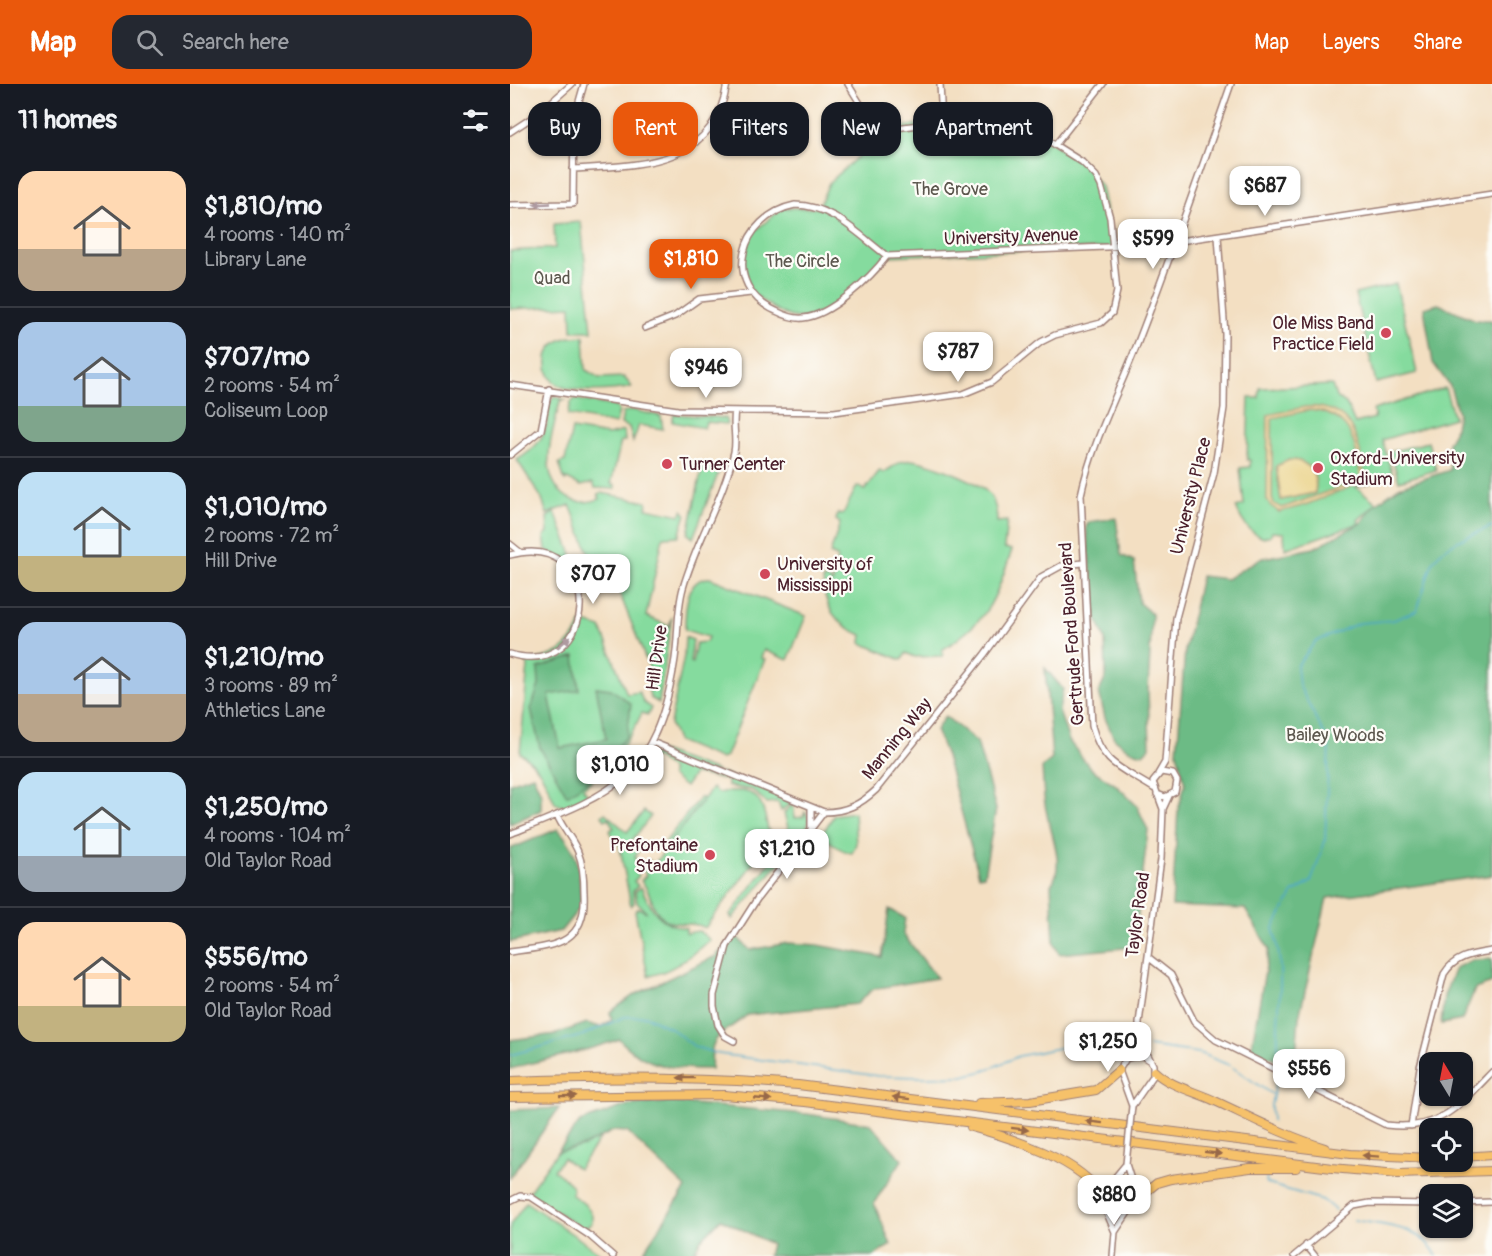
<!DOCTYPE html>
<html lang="en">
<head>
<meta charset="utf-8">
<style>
  :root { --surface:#171b24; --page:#242831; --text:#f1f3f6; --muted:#9ea1a6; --line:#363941; --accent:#ea580c }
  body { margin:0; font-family:Pangolin,sans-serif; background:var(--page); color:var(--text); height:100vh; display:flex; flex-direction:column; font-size:22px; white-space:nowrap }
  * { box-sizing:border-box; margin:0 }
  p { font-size:20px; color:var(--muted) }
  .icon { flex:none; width:33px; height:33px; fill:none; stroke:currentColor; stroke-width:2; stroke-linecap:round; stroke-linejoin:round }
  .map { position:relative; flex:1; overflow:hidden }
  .panel { display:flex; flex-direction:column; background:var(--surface); width:510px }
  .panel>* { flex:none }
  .banner { position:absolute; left:18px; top:18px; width:570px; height:54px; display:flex; gap:12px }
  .needle { width:39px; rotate:350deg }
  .tools { position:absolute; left:909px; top:968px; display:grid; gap:12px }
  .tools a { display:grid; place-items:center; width:54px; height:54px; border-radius:12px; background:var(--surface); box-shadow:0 2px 4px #0004; font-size:30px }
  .price { position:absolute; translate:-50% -51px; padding:0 14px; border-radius:12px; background:#fff; color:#222; font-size:20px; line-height:39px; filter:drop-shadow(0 2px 3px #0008) }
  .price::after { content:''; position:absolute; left:50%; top:36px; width:18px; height:14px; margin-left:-9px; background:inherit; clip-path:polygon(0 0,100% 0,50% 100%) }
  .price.current { background:var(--accent); color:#fff }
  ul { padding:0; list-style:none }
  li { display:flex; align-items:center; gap:18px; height:150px; padding:0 18px }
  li+li { border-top:2px solid var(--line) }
  li span { display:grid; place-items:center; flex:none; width:168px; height:120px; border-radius:18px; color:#555 }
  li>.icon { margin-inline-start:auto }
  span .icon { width:72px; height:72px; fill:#fffc; stroke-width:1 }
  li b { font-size:26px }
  h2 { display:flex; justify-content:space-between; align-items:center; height:72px; padding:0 18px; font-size:26px }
  .tag { padding:0 21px; border-radius:18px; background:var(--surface); box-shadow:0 2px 4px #0004; font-size:21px; line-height:54px }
  .tag.current { background:var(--accent); color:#fff }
  header { display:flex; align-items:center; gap:36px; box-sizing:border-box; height:84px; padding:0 30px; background:var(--accent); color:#fff }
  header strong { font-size:28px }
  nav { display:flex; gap:33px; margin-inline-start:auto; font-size:21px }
  .search { width:420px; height:54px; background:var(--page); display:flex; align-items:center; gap:15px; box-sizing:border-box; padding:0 21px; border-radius:18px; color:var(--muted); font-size:22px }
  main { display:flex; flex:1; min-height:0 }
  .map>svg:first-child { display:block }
</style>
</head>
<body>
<header>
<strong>Map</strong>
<div class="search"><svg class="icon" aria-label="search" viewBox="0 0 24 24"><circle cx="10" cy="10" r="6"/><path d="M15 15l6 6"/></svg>Search here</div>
<nav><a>Map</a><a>Layers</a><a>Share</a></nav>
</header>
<main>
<section class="panel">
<h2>11 homes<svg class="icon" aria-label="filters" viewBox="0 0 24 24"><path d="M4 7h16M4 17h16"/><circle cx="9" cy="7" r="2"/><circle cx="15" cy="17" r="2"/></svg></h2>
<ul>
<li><span style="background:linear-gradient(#ffd9b3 65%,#b9a48a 0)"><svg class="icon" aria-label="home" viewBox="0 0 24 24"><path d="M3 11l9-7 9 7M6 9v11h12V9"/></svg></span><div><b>$1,810/mo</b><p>4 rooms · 140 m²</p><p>Library Lane</p></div></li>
<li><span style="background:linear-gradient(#a9c7e8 70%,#7fa58c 0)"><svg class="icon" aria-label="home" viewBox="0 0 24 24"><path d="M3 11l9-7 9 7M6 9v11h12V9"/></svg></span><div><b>$707/mo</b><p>2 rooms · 54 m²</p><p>Coliseum Loop</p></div></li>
<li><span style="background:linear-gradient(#bfe0f5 70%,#c2b280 0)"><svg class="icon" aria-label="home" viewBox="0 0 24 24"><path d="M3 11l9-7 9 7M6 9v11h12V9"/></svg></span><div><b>$1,010/mo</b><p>2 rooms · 72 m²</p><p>Hill Drive</p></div></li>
<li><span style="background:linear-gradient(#a9c7e8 60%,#b9a48a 0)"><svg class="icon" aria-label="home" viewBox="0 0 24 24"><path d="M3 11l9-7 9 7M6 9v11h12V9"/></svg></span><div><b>$1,210/mo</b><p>3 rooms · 89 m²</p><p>Athletics Lane</p></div></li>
<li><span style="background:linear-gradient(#bfe0f5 70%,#9aa5b1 0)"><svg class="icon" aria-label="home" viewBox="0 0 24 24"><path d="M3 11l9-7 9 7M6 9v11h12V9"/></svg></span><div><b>$1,250/mo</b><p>4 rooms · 104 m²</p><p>Old Taylor Road</p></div></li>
<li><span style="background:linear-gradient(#ffd9b3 70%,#c2b280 0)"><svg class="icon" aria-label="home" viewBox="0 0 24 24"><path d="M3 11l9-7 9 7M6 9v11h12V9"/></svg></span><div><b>$556/mo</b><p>2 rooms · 54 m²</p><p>Old Taylor Road</p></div></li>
</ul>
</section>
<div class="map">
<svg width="982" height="1172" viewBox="0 0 982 1172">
  <rect width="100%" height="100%" fill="#fdfcf7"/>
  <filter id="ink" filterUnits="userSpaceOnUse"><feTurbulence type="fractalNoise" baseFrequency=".0167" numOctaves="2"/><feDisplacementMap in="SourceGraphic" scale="12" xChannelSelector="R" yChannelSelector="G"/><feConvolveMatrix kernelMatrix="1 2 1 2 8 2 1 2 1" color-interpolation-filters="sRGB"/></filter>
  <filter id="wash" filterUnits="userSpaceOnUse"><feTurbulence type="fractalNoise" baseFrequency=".008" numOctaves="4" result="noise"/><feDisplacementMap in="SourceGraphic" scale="24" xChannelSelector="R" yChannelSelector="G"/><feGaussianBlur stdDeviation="1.35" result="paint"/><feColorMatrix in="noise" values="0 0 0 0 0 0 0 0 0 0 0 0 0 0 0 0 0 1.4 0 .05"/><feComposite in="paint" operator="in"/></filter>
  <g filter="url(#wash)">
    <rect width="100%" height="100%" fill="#f3dfc2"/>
    <!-- green -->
    <path fill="#85db9e" stroke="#687d64" stroke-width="1.5" d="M418,39L526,49L572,78L591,102L603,164L377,172C362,191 316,234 291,234C273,235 256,218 241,209L233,178L241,150L273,124H308L319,99L378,45Z
      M71,138L82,247H62L61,222L0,225V167L45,164L44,140Z
      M886,200L907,289L866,299L845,210Z
      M74,252L76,286L89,294L114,293L122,303C104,307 65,310 48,301C33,292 33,267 47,258C55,252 65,253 74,252Z
      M822,301L826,313L836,319L845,339L865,334L863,326L935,304L944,334L872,356L883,392L846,403L867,419L848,436L850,439L775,465L774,449L762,448L760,452H756L754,454C739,449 731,437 726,423L734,421L730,384L740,383V376H737L739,314H749L750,304Z
      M44,312L55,316L50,317C44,346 26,388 54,411C65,420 77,419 90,415L88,410L92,409L137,418L136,424L170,431L173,426L176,430L169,452L153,453L136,532L159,542L162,533L149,619L140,614L138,603L145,599L106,500L93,504L60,421L37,430L31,413L7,376C25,365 34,355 38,335C39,326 38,318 44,312Z
      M65,315L107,323L109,327L106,340L58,331L61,318Z
      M122,326L151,332L153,345L129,341L123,358L119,343L111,340L113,328Z
      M164,330L215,334L217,340L196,338L194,344L162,338Z
      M62,345L98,351L114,347L115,357H111L101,400L105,401V405L85,404L83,399L71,402L57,395L55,397L49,379L55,377Z
      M918,358L926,386L889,397L880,368Z
      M401,376C418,378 464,395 476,407C485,415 487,426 487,438L497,437L494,464L502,466C484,518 480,535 432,566L433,572L405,573L396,569L392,576L351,559L352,551C325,540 314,523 313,495H320L321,499L323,498L327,473L320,470L330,439L326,436L328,429L333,430L347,402L355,406L370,386L373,389L390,378Z
      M193,379L210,385L183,454L178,450Z
      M45,428L70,490L66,489L55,476L36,466L34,452L38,448L37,433Z
      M200,494L296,532L278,576L254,566L251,574L255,575L216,672L211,675L167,657L160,640L174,572L175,553L183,556L180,578L182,579L186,559L196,558L198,553L175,546C175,528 175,493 200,494Z
      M72,538L91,544L117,610L129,608L134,619L141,624L138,631L132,629C116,662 102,681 73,704L78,711L76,714L54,723L45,719C36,697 30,682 10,669L18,581L14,577C44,574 59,567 72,538Z
      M148,666L207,687L202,693L184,690L175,703L161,692V685L145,673L133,684Z
      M211,688L280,717L282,718L271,727L268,718L257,719L242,706L217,702V696L204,694Z
      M202,704L208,709C245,701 252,712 258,746L264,751L195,844C183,836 166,844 153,834C140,824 142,807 131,797L136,791L132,783L139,776L143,780L139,787L153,769L149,766L190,713L193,715L157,763Z
      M283,720L285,734L293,733L295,728C304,739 292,757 281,763L275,757L280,751L274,729Z
      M134,727L141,732L120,759L129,766L125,772L128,793L124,797L128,802L123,807L124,819L121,822L109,759H105L100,746L104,744L98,734L95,736L92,732L95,729L117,748Z
      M344,728L346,760L342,769C329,768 323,757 310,753L324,731Z
      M274,760L280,766L222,835L220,831Z
      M131,803C141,825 150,841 176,844V849L189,847L200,856C180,871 164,888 138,892L125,827L129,824L137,828L127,818L125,808Z
      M91,1053L68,1085L53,1074L44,1086L62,1101V1111C73,1119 84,1124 82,1139L73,1145L18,1109L47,1068L74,1061Z
      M16,1118L94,1172H0V1141Z"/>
    <!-- forest -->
    <path fill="#6cbb85" stroke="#5b6d58" stroke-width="1.5" d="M928,220L966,236H982V791L817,814L789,933L785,982L741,966L759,865L735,825L662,822L668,726L675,700L667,668L675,566L691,492L717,495L749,475L804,464L851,439L863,422L889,403L940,386L938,359L944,348L948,329L940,302L923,279L914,224Z
      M606,434L611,471L624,477L629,519L642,530L638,607L640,663L633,670L619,666L604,654L595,634L589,608L596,593L595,555L586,533L576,443L579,438Z
      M65,572L69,606L39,611L50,664L96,655L86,603L101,605L121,620L117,652L78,697L57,711L30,664L21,625L29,601L28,584Z
      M535,584L553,605L549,627L559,657L581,685L606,701L627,722L638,746L624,863L549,870L544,859L541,801C557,779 538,744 535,720C533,708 533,695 532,683L542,675Z
      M435,632L467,658L486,725L474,791L469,792L436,672L426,646Z
      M23,691L31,709V726L0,740V699Z
      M48,745C72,771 69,789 71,822L51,847L0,858V765Z
      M379,825L395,834L393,850L427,894L363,905L347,920L237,931C226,942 205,948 202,965C201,971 202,978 201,985C163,985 136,984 109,955C74,969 36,974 0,985V956L46,950L77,939L90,943L102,936L100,928L124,911L206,872L225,851L240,866L278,859L308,861L372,873Z
      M982,875V899L965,905L952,936L931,940L934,912L945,884L962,876Z
      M161,1018L297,1030L361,1040L392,1076L364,1119L381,1161L364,1172H258L261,1160L211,1135L190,1157L182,1172H130L176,1104L117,1048L103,1047L74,1062L47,1068L70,1038L118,1021Z
      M49,1024L0,1094V1026Z"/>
    <!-- sand -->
    <path fill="#eeda9e" stroke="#9c7c64" stroke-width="1.5" fill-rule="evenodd" d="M795,323C845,320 849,359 855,397L795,421L769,428L760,421L757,416L758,331ZM799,326C843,329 846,361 851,396L772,424L764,420L762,415V334Z
      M779,376C798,375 809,390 805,409L771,416L766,382Z"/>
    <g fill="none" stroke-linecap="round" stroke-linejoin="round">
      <!-- stream -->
      <path stroke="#4ca8ca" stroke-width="1.5" d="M638,962L689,969L719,981L763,1011
        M0,971L71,952L114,933L136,932L162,945L185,963L209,970L368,992L413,993L453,992L474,987L509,972L583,957L613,961
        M769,976C763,930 779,893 763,845L783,809L801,798L815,757L819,660L789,601L787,582L805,558L849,539L884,536L907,526C911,516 921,479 924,476C937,458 963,451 982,442
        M762,1037L761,1021L766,997
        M757,1093L756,1099L761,1101L813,1116L825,1126
        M844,1136C875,1142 910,1141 927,1172"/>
    </g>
  </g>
  <g filter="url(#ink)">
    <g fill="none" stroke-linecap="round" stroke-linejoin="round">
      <!-- minor casing -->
      <g stroke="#9e7f76" stroke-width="8">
        <path id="minor" d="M430,0L432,38
          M29,29L46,34L63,49
          M0,48L29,29L62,0
          M546,60L593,0
          M63,85C130,81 204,83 217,0
          M0,121L63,120L64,35L74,0
          M285,121C322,121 349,151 377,172C361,193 321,232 293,234C284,235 274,231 266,227C210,202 230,132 285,121Z
          M683,155L982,110
          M377,172L645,161
          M135,244L165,232L189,215L241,209
          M0,301L168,326L324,328L453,310L482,298L531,258L545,251L591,239L602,229L607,207L600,134L591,102L586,92L572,78L526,49L507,45L432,38L378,45L351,21L338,0
          M0,371L31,346L39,305
          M0,460L10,468
          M0,471C96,445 91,597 0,570
          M142,658L314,728C336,728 351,720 366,706L474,571L531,493L551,482L572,479
          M648,690L655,678L666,534L704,389L714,324L715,250L708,152
          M643,704C612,684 593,682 582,642L571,411C582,358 609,308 628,258C661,173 691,86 721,0
          M647,710L655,713L665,708L667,697L663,690L651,688L643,698L653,725
          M301,723V745
          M0,750C101,710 145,697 164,581C169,555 166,529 173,504C186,458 213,415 224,368C227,355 222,341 225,327
          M0,868C42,862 77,862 74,809C74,796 73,780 68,768C63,755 52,744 47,731
          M638,873L661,891L684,937L706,956L876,1041C929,1048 949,1022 982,988
          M224,957L215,952L208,941L204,922V911L217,862L247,815L314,728
          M617,974L631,971L639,976
          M622,1022L643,992V981L629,954V939L651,775L653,725L659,712
          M622,1022L609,986L629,954
          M901,1042L910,983L934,890C945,872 962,870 982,867
          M603,1097L611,1096L620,1100
          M0,1117L10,1112L21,1113L80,1152L103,1172
          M952,1119L982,1118
          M596,1124L609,1131L619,1127
          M605,1148L627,1115L616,1080
          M796,1161L805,1172
          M603,1172L605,1148L592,1118V1109L616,1080
          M784,1172L844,1122L860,1119L920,1120"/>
      </g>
      <!-- highway casing -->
      <g stroke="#9e7f76" stroke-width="10">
        <path id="highway" d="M644,987C661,1003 684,1007 705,1017C742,1034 776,1052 815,1064
          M0,997C96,993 192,993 288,1001L840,1070L920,1074
          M0,1013L214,1011L295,1018L822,1084L888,1090L982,1087
          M469,1019L520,1017L586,1006L609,986
          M461,1043C499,1053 574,1077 592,1113
          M952,1073L982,1071
          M627,1115L647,1099L661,1095L740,1084H786"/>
      </g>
      <!-- minor -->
      <use href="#minor" stroke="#fff" stroke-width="5"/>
      <!-- highway -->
      <use href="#highway" stroke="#f6c16b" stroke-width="8"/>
      <!-- minor-bridge casing -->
      <g stroke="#9e7f76" stroke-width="8" stroke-linecap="butt">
        <path id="minor-bridge" d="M645,161L683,155
          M616,1080L622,1022"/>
      </g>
      <!-- minor-bridge -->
      <use href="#minor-bridge" stroke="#fff" stroke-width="5"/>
    </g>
    <!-- one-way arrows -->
    <defs><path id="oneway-solid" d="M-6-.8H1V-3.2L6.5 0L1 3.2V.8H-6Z" transform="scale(1.5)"/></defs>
    <g fill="#ae9aa0">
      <use href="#oneway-solid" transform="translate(32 120) rotate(177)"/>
      <use href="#oneway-solid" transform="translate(54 558) rotate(-41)"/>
    </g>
    <g fill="#976848">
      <use href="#oneway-solid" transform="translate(176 994) rotate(-179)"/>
      <use href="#oneway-solid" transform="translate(58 1012) rotate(-1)"/>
      <use href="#oneway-solid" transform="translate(391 1014) rotate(-173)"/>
      <use href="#oneway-solid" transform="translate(253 1015) rotate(5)"/>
      <use href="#oneway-solid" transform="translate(584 1038) rotate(-173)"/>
      <use href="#oneway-solid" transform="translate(510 1045) rotate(7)"/>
      <use href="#oneway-solid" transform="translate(703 1069) rotate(7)"/>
      <use href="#oneway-solid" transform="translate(861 1072) rotate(-176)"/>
    </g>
  </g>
  <!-- markers -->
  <g fill="#d1495b" stroke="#fdfcf7" stroke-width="2">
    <circle cx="876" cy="249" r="6"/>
    <circle cx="157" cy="380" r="6"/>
    <circle cx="808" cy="384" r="6"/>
    <circle cx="255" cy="490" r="6"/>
    <circle cx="200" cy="771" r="6"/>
  </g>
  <g text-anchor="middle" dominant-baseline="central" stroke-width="4.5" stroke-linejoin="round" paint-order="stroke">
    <!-- park labels -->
    <g font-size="18" fill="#5c574e" stroke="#fdfcf7">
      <text x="440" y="105">The Grove</text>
      <text x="292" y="177">The Circle</text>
      <text x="42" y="194">Quad</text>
      <text x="825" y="651">Bailey Woods</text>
    </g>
    <!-- street labels -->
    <g font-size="18" fill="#4a1f2b" stroke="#fdfcf7">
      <text transform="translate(501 153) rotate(-2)">University Avenue</text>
      <text transform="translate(681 412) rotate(-76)">University Place</text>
      <text transform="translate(562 550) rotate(-94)">Gertrude Ford Boulevard</text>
      <text transform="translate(147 574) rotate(-82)">Hill Drive</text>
      <text transform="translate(387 655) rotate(-51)">Manning Way</text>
      <text transform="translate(628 831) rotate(-82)">Taylor Road</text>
    </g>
    <!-- poi labels -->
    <g font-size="18" fill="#4a1f2b" stroke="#fdfcf7" text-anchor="start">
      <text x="864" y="239" text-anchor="end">Ole Miss Band<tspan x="864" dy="21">Practice Field</tspan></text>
      <text x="820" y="374">Oxford-University<tspan x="820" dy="21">Stadium</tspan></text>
      <text x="169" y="380">Turner Center</text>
      <text x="267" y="480">University of<tspan x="267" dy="21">Mississippi</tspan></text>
      <text x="188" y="761" text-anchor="end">Prefontaine<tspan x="188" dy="21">Stadium</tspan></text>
    </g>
  </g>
</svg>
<div class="tools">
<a><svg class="needle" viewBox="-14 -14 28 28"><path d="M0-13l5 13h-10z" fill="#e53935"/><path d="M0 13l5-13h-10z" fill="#9ea1a6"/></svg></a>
<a><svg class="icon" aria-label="locate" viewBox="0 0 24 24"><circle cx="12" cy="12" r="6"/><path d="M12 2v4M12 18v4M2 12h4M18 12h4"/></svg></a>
<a><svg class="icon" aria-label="layers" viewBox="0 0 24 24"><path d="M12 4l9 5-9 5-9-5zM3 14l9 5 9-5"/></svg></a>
</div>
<b class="price" style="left:755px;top:133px">$687</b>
<b class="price" style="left:643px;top:186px">$599</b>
<b class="price current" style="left:181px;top:206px">$1,810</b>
<b class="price" style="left:448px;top:299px">$787</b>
<b class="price" style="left:196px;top:315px">$946</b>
<b class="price" style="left:83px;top:521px">$707</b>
<b class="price" style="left:110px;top:712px">$1,010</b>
<b class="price" style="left:277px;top:796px">$1,210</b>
<b class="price" style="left:598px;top:989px">$1,250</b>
<b class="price" style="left:799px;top:1016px">$556</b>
<b class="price" style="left:604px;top:1142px">$880</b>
<div class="banner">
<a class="tag">Buy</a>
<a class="tag current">Rent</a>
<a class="tag">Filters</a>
<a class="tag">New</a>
<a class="tag">Apartment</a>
</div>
</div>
</main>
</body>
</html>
